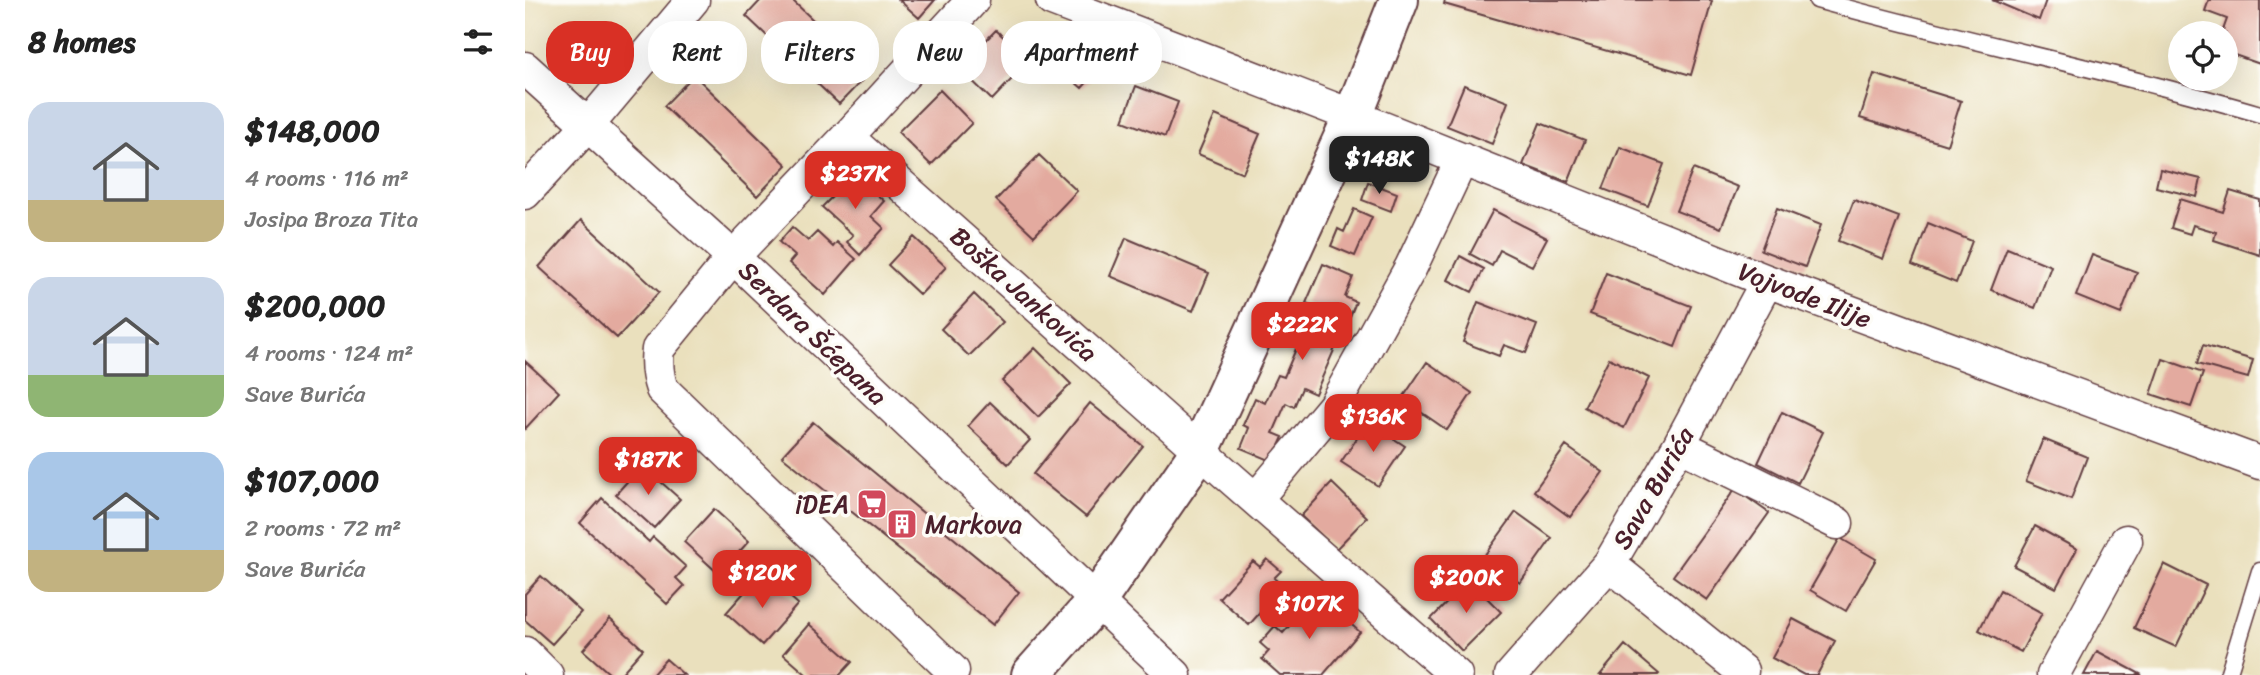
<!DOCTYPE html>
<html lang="en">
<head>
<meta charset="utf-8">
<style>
  :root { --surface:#fff; --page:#f6f6f6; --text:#222; --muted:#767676; --accent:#d93025 }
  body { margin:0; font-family:Sriracha,sans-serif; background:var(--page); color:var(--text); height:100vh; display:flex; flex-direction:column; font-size:26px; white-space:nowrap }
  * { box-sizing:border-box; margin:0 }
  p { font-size:23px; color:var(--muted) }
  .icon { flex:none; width:38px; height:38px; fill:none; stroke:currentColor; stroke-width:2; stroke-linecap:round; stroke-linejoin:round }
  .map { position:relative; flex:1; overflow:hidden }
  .drawer { display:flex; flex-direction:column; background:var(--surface); width:525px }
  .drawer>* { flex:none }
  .guide { position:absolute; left:21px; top:21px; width:665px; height:63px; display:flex; gap:14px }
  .fabs { position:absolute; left:1643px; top:21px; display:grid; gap:14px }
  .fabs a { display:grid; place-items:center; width:70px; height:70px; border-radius:50%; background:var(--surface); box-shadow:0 7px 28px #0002; font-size:35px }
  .price { position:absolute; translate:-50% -60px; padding:0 16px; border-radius:14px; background:var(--accent); color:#fff; font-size:23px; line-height:46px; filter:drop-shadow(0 2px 4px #0008) }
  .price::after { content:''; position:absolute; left:50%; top:42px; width:21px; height:16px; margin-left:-10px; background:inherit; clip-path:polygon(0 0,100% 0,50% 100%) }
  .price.active { background:#222; color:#fff }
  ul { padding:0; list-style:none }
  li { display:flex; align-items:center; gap:21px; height:175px; padding:0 28px }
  li span { display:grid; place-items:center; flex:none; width:196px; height:140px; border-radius:21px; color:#555 }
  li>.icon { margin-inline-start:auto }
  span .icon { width:84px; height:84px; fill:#fffc; stroke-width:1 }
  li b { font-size:30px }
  h2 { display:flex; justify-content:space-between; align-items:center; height:84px; padding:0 28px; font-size:30px }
  .pill { padding:0 24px; border-radius:28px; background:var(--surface); box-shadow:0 7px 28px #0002; font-size:24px; line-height:63px }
  .pill.active { background:var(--accent); color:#fff }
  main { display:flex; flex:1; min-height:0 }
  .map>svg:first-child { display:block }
</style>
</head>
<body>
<main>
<section class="drawer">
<h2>8 homes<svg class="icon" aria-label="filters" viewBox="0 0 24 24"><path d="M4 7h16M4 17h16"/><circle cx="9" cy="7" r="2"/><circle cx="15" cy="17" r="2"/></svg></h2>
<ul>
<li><span style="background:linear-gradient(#c9d6e8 70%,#c2b280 0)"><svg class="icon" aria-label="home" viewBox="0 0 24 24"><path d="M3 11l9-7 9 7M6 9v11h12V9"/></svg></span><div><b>$148,000</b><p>4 rooms · 116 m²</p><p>Josipa Broza Tita</p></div></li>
<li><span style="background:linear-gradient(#c9d6e8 70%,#8fb573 0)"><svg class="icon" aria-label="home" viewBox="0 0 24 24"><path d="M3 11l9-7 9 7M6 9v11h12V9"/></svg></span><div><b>$200,000</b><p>4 rooms · 124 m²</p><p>Save Burića</p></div></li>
<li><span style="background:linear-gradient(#a9c7e8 70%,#c2b280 0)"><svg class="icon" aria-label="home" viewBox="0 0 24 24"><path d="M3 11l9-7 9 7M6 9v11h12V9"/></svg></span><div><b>$107,000</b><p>2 rooms · 72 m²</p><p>Save Burića</p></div></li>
</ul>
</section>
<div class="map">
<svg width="1735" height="675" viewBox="0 0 1735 675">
  <rect width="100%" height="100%" fill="#fdfcf7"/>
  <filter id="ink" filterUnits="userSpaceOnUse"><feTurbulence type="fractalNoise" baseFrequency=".0143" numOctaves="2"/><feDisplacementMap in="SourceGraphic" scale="14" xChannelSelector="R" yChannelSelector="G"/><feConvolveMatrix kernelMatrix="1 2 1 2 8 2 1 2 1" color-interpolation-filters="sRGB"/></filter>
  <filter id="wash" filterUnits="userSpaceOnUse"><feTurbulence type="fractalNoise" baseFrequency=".00686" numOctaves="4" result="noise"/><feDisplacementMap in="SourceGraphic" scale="28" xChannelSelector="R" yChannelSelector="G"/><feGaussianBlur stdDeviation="1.57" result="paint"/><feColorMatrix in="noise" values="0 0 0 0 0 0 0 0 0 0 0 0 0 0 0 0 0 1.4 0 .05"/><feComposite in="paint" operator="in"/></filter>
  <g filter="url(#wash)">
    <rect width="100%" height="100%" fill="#eae0bd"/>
    <g id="blocks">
      <!-- building -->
      <path fill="#e3aa9f" d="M236,0H267L344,73L314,104L221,16Z
        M374,0H410L394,18Z
        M920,0H1184L1187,1L1166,75L919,4Z
        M1467,0H1521L1514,20Z
        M1684,0H1735V64L1701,52V33H1697L1702,19L1680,11Z
        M471,30L504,61L467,100L434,68Z
        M561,44L581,61L557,88L537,71Z
        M1349,74L1436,101L1422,145L1335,118Z
        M169,75L262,165L232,196L139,106Z
        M939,85L983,102L967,144L922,126Z
        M611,86L653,102L640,137L598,121Z
        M415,90L447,123L406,165L373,132Z
        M690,115L735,134L718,173L673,154Z
        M1015,123L1060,140L1043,182L998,165Z
        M1095,147L1139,164L1123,206L1078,189Z
        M514,155L552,191L509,236L471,200Z
        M1168,169L1213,187L1196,228L1151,211Z
        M1635,169L1676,179L1672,197L1631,187Z
        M319,172L338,189L341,185L359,201L346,216L359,228L335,255L322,242L328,235L297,207L309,195L303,190Z
        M843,182L872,193L866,211L837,200Z
        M1705,191L1735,200V255L1689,240L1691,232L1668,225L1665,234L1646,228L1655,199L1698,212Z
        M1329,200L1374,217L1358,259L1313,241Z
        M1252,208L1296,225L1280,267L1236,250Z
        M829,209L847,217L830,256L806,246L813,229L819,232Z
        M968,210L1022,238L1007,266L975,250L967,266L945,254Z
        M56,220L134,292L92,338L14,267Z
        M1403,223L1447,241L1431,283L1387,265Z
        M267,227L283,241L292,232L308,247L312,242L331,259L300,295L264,263L270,256L254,242Z
        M389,237L421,267L395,295L363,265Z
        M601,238L684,273L668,311L585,276Z
        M1482,248L1526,266L1510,308L1466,290Z
        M1567,255L1612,272L1596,314L1551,296Z
        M935,256L959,269L947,292L923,280Z
        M798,264L828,277L820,297L831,302L824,319L817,315L804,345L810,348L790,394L777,388L769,407L761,403L748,433L758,437L747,461L716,448L724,428L718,425L730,398L740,403L753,375L759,377L779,330L783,331L792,308L781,303Z
        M1081,273L1166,306L1150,347L1065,314Z
        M449,294L478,322L444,356L416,329Z
        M953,302L1012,325L1001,353L979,345L974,356L938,342Z
        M1678,345L1728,360L1723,378L1672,364Z
        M510,348L546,384L513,417L477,381Z
        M1084,358L1124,378L1099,428L1059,407Z
        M1638,359L1678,373L1666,407L1626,394Z
        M0,361L34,392L0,429Z
        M902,362L947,393L922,430L877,399Z
        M465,402L505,440L483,464L443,426Z
        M565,403L618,446L561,517L508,474Z
        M1257,412L1298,432L1273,483L1233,463Z
        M288,422L494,592L468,625L257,456Z
        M843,422L880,446L853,486L816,462Z
        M1518,439L1562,457L1546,499L1501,481Z
        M1041,446L1078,472L1045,517L1009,491Z
        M117,465L155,499L129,528L91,494Z
        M807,483L842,517L811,549L776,516Z
        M1210,489L1244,513L1182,600L1148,576Z
        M77,498L124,542L128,537L161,567L151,578L159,586L142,604L55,523Z
        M189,509L224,541L194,574L159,542Z
        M991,512L1027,538L995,583L959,556Z
        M1510,526L1552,549L1531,588L1489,566Z
        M1315,538L1351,559L1321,611L1285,590Z
        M742,559L756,571L749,578L758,587L724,625L694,598L728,561L735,567Z
        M1639,564L1681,585L1651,647L1609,628Z
        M16,576L56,612L27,644L0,620V594Z
        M232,578L247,591L253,586L273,604L237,645L201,613Z
        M944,580L976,612L937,651L906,619Z
        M1475,590L1517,613L1496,652L1454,630Z
        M792,595L835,632L798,675H755L737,659L744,651L735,643L750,626L758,633Z
        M85,619L118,649L95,675H86L58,650Z
        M1268,619L1310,641L1292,675H1279L1247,658Z
        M284,624L327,662L315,675H282L258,654Z
        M1100,645L1134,674L1133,675H1075Z
        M1572,651L1617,675H1559Z
        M141,659L159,675H127Z"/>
    </g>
  </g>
  <g filter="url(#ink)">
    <use href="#blocks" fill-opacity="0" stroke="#623c41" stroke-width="2"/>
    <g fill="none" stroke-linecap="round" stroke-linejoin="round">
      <!-- lane casing -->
      <g stroke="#623c41" stroke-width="19">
        <path id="lane" d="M1292,0C1439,41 1589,71 1735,114
          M1703,675L1735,571"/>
      </g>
      <!-- street casing -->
      <g stroke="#623c41" stroke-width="35">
        <path id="street" d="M527,0L828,116L1242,281L1735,463
          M0,68L208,257L650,675
          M322,137L675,451L931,675
          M0,193L63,125L168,0
          M1154,445L1312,523
          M731,499L809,406L886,267L937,159
          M1084,564L1217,671
          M0,653L22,675
          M428,671L137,389C132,375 131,364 133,349L208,257L322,137L448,0
          M986,675L1084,564L1154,445L1242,281
          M1528,675L1601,541"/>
      </g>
      <!-- secondary casing -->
      <g stroke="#623c41" stroke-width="42">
        <path id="secondary" d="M506,675L571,602L675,451L828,116L874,0"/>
      </g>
      <!-- lane -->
      <use href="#lane" stroke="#fff" stroke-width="16"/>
      <!-- street -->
      <use href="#street" stroke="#fff" stroke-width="32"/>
      <!-- secondary -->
      <use href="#secondary" stroke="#fff" stroke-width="38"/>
    </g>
  </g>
  <!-- icons -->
  <defs>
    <g id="supermarket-square" transform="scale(1.575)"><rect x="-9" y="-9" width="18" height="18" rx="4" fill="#d1495b" stroke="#fdfcf7"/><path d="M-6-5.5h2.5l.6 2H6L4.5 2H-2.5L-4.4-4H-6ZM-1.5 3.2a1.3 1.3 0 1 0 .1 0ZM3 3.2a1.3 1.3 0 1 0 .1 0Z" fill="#fff"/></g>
    <g id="building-square" transform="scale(1.575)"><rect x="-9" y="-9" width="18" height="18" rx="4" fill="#d1495b" stroke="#fdfcf7"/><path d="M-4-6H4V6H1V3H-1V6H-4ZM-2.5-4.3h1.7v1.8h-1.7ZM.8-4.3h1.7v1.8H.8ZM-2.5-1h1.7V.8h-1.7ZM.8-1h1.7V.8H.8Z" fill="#fff"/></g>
  </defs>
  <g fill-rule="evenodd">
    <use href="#supermarket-square" x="347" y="504"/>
    <use href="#building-square" x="377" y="524"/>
  </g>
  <g text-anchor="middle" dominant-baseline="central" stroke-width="7" stroke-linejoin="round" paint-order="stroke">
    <!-- street labels -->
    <g font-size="26" fill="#4a1f2b" stroke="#fdfcf7">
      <text transform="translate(499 294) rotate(42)">Boška Jankovića</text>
      <text transform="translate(1280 295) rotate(21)">Vojvode Ilije</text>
      <text transform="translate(288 333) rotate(44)">Serdara Šćepana</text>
      <text transform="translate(1128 488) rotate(-60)">Sava Burića</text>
    </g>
    <!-- poi labels -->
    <g font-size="26" fill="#4a1f2b" stroke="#fdfcf7" text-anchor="end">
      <text x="324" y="504">iDEA</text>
      <text x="400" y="524" text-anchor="start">Markova</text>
    </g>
  </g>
</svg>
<div class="fabs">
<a><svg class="icon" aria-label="locate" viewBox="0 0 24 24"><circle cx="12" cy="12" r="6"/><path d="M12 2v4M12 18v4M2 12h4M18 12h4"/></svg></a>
</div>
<b class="price active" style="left:854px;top:196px">$148K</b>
<b class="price" style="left:330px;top:211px">$237K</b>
<b class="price" style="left:777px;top:362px">$222K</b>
<b class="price" style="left:848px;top:454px">$136K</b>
<b class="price" style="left:123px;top:497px">$187K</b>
<b class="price" style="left:237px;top:610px">$120K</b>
<b class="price" style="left:941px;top:615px">$200K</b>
<b class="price" style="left:784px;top:641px">$107K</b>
<div class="guide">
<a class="pill active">Buy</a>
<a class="pill">Rent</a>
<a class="pill">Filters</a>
<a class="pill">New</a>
<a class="pill">Apartment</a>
</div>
</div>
</main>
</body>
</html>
